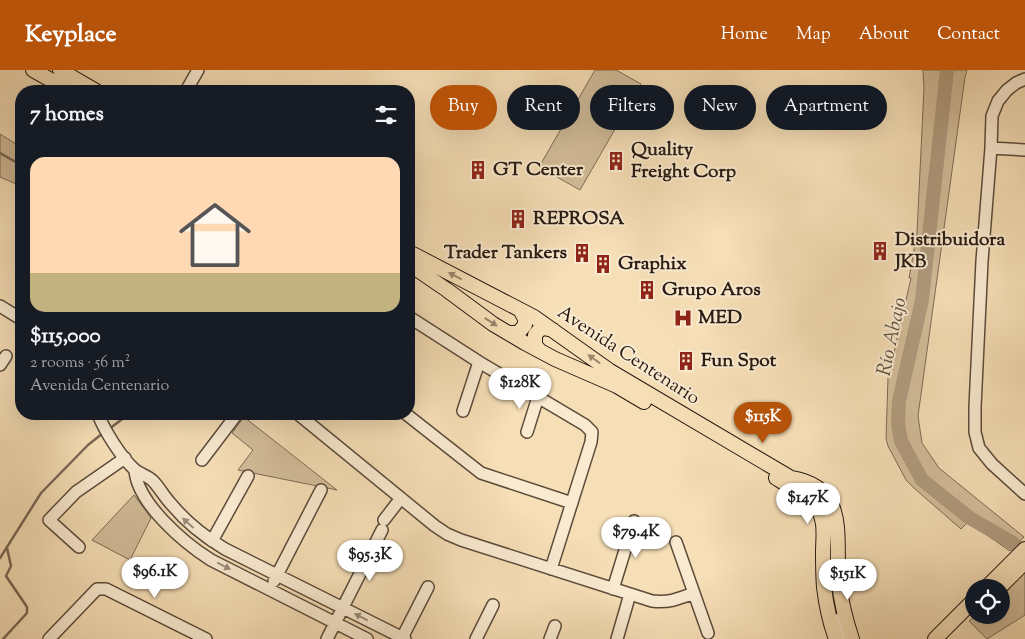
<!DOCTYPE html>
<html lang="en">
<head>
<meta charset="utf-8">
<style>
  :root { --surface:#171b24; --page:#20242c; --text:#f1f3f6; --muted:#9ea1a6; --line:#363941; --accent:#b45309 }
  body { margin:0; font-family:"Sorts Mill Goudy",serif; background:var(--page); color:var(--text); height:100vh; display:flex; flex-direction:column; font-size:19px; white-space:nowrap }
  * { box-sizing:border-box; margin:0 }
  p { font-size:16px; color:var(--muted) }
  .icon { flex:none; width:28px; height:28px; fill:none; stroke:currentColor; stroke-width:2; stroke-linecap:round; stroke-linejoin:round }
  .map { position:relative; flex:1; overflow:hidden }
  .side { position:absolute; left:15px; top:15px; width:400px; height:335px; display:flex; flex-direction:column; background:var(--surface); border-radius:20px; box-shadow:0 5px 20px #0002 }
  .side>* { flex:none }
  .hud { position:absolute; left:430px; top:15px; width:475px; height:45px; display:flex; gap:10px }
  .controls { position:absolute; left:965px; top:509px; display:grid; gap:10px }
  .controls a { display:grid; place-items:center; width:45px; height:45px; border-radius:50%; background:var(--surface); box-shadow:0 5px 20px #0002; font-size:25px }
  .price { position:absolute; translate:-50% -42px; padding:0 11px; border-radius:18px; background:#fff; color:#222; font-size:16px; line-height:32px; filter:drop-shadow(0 1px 2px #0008) }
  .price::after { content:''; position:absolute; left:50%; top:30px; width:15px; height:11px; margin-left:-8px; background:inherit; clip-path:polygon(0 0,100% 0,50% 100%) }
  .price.current { background:var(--accent); color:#fff }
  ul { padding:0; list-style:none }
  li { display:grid; align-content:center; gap:10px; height:265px; padding:0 15px }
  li+li { border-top:1px solid var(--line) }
  li span { display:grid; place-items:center; height:155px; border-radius:15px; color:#555 }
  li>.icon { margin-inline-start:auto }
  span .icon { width:90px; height:90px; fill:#fffc; stroke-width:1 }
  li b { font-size:21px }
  h2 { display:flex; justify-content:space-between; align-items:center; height:60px; padding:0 15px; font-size:21px }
  .tag { padding:0 18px; border-radius:22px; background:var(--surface); box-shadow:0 5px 20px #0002; font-size:18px; line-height:45px }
  .tag.current { background:var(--accent); color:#fff }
  header { display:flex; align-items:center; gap:30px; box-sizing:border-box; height:70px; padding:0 25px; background:var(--accent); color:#fff }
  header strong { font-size:24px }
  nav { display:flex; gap:28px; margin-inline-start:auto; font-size:18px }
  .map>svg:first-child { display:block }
</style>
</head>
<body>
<header>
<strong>Keyplace</strong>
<nav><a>Home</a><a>Map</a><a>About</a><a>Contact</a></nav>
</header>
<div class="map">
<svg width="1025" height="569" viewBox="0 0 1025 569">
  <rect width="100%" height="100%" fill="#f6deb6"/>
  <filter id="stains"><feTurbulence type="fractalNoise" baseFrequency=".004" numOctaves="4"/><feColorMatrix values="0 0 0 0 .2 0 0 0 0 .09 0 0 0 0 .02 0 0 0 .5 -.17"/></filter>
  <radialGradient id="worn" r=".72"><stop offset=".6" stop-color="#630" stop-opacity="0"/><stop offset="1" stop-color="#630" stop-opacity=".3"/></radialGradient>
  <!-- green -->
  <path fill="#d3bd9a" stroke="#7d6c56" d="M595,0H616L641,14L580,120L539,97Z
    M923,0H967L965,7L918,346L922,373L939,398L1024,467L1010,481L968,452L961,459L915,419L906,410L888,376L886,368L888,308L911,208H909L917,163L924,18Z
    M0,64L21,77V116L0,107Z
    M244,347L337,420L238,400L253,380L232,363Z
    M134,425L151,448L130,490L92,470Z
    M1025,501V545L987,569L969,551L976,545H1001V522Z"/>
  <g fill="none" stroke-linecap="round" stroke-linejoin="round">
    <!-- stream -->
    <path stroke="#796753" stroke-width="2.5" d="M0,83L21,95
      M109,359L129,344
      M0,488L41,423L88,375L103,363
      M3,569L27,543V537L6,506L11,496L7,478"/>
    <!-- river -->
    <path stroke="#b09b7e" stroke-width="14" d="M947,0L922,230L899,331L898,354L901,371L922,410L970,448L1013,473L1025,485"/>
    <!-- minor casing -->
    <g stroke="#5b4b3b" stroke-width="14">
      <path id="minor" d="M1025,9L1016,13L1007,20L998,31L992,46L991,78L982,191L975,337V362L979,378L992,394L1025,424
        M186,21L198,0
        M991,78L1025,80
        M0,236L21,249
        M409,247L479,292L585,355L592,362L591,372L551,499
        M0,295L6,286
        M463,341L479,292
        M98,344C104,360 121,387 134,399C139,404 147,405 153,411C159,417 165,428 172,435C187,453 205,467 225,479L405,569
        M298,344L435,456L447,464L461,470L652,531C669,533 678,529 694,523
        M406,344L481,403L572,433
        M527,362L538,327
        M202,390L237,344
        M135,400C137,433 184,473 211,490L367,569
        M384,450L401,428
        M212,471L248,406
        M676,472L708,563
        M79,477L49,450L76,422L125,388
        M274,511L321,420
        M613,519L634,451
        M839,549L844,569
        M402,568L428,517
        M49,569L97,519H106L206,569
        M327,569L382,460
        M476,569L493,535
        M550,569L555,556
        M617,569L630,524"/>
    </g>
    <!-- major casing -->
    <g stroke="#271a12" stroke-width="16">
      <path id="major" d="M33,0L70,21
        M60,0L96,21
        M409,182L534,247L610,301L791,408C851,418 834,469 839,513C841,532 846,551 852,569
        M409,194L447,220L493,254L525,273L555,289L617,316L644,332
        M509,263H518L525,255V249L521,241
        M540,281L535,275V265L539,260L544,258L553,260
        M776,408C789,416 809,427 818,440C826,452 823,469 823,482C823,493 823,505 824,517C826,534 830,553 836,569
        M986,518L1025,479
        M999,518L1023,494
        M935,569L974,530"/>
    </g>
    <!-- minor -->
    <use href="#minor" stroke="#f9ead0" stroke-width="11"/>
    <!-- major -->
    <use href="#major" stroke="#f6deb6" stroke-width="14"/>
  </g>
  <!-- one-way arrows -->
  <defs><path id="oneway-solid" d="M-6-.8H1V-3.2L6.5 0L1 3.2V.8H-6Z" transform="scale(1.25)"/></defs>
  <g fill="#99866c">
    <use href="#oneway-solid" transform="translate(455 206) rotate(-153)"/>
    <use href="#oneway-solid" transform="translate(491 252) rotate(33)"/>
    <use href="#oneway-solid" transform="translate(594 289) rotate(-144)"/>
  </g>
  <g fill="#9a8c7a">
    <use href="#oneway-solid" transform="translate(188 453) rotate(-138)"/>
    <use href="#oneway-solid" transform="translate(224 496) rotate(27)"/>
    <use href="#oneway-solid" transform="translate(361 547) rotate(-153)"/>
  </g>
  <!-- icons -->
  <defs>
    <g id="building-bare" transform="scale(1.5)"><path d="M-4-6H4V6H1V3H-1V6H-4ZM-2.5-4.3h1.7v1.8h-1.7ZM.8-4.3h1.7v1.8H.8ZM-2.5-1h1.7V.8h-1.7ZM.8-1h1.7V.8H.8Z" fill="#8f2418" stroke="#f9ead0" stroke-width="2.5" paint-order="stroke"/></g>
    <g id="hospital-bare" transform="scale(1.5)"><path d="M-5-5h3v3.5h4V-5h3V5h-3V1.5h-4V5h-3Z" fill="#8f2418" stroke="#f9ead0" stroke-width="2.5" paint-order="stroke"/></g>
  </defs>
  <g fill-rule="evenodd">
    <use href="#building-bare" x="616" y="91"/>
    <use href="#building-bare" x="478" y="100"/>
    <use href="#building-bare" x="518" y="149"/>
    <use href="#building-bare" x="880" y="181"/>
    <use href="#building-bare" x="582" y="183"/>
    <use href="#building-bare" x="603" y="194"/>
    <use href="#building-bare" x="647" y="220"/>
    <use href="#hospital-bare" x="683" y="248"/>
    <use href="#building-bare" x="686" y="291"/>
  </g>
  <g text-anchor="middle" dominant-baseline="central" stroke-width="4" stroke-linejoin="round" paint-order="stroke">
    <!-- poi labels -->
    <g font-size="19" font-weight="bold" fill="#271a12" stroke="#f9ead0" text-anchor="start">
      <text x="631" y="80">Quality<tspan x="631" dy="22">Freight Corp</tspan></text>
      <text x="493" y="100">GT Center</text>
      <text x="533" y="149">REPROSA</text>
      <text x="895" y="170">Distribuidora<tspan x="895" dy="22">JKB</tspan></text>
      <text x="567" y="183" text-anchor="end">Trader Tankers</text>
      <text x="618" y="194">Graphix</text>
      <text x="662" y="220">Grupo Aros</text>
      <text x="698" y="248">MED</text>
      <text x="701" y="291">Fun Spot</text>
    </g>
    <!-- street labels -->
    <g font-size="19" fill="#271a12" stroke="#f9ead0">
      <text transform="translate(628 286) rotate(33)">Avenida Centenario</text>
    </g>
    <!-- water labels -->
    <g font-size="20" font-style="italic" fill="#5e4e3d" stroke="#f9ead0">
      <text transform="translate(893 267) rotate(-78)">Río Abajo</text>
    </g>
  </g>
  <rect width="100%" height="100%" filter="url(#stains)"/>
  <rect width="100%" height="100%" fill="url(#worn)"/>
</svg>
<div class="controls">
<a><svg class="icon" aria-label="locate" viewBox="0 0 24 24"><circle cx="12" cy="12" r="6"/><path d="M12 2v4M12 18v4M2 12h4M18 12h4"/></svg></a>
</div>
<b class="price" style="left:520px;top:340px">$128K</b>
<b class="price current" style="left:763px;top:374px">$115K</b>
<b class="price" style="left:808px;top:455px">$147K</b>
<b class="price" style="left:636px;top:489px">$79.4K</b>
<b class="price" style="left:370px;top:512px">$95.3K</b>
<b class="price" style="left:155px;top:529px">$96.1K</b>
<b class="price" style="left:848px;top:531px">$151K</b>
<div class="hud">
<a class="tag current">Buy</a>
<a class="tag">Rent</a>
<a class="tag">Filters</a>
<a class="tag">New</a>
<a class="tag">Apartment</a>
</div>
<section class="side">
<h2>7 homes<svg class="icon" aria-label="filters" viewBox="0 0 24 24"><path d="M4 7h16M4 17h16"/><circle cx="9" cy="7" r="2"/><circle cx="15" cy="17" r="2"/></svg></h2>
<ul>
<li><span style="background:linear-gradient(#ffd9b3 75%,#c2b280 0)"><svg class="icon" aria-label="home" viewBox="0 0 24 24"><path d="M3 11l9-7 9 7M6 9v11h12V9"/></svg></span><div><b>$115,000</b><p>2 rooms · 56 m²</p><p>Avenida Centenario</p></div></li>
</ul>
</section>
</div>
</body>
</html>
